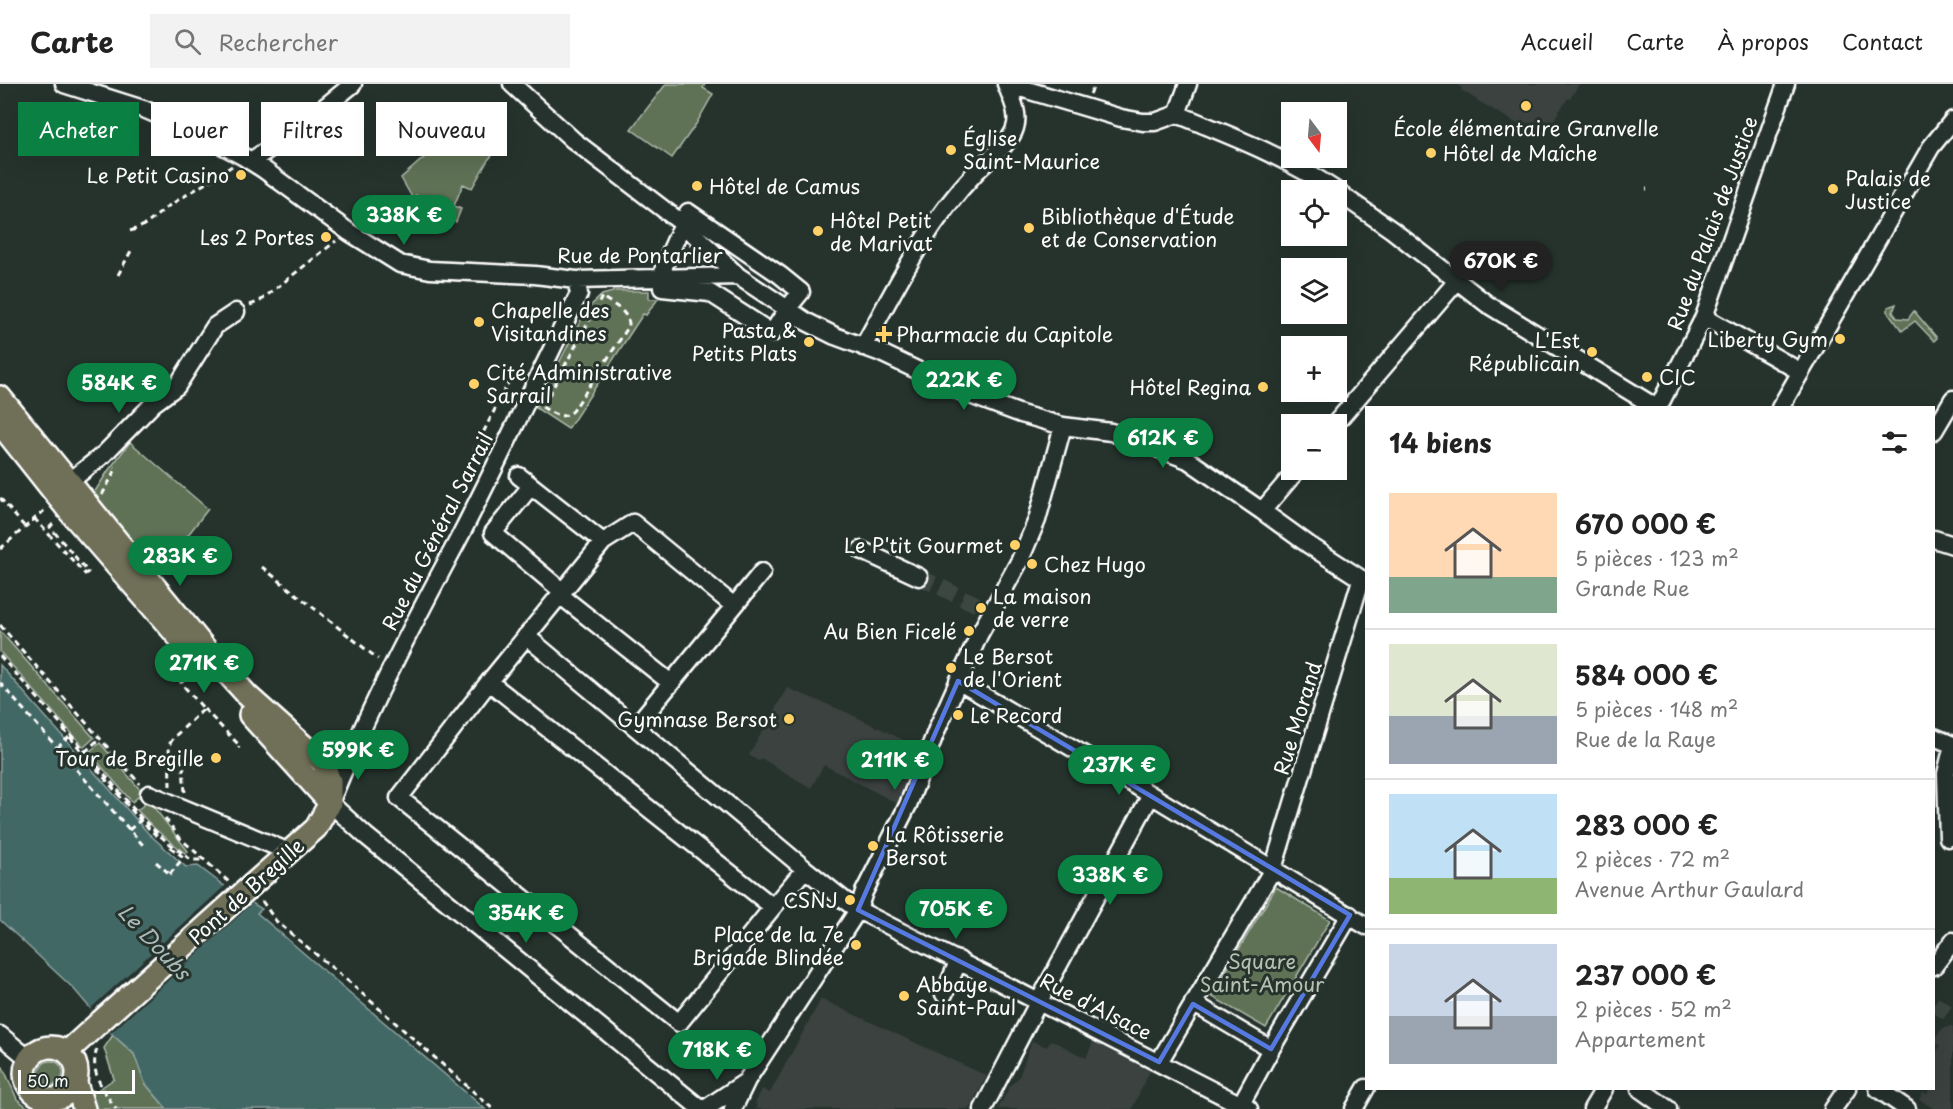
<!DOCTYPE html>
<html lang="fr">
<head>
<meta charset="utf-8">
<style>
  :root { --surface:#fff; --page:#f2f2f2; --text:#222; --muted:#767676; --line:#e0e0e0; --accent:#0b8043 }
  body { margin:0; font-family:"Playpen Sans",sans-serif; background:var(--page); color:var(--text); height:100vh; display:flex; flex-direction:column; font-size:22px; white-space:nowrap }
  * { box-sizing:border-box; margin:0 }
  p { font-size:20px; color:var(--muted) }
  .icon { flex:none; width:33px; height:33px; fill:none; stroke:currentColor; stroke-width:2; stroke-linecap:round; stroke-linejoin:round }
  .map { position:relative; flex:1; overflow:hidden }
  .panel { position:absolute; left:1365px; top:322px; width:570px; height:684px; display:flex; flex-direction:column; background:var(--surface); border-radius:0px; box-shadow:0 6px 24px #0002 }
  .panel>* { flex:none }
  .top-card { position:absolute; left:18px; top:18px; width:570px; height:54px; display:flex; gap:12px }
  .needle { width:39px; rotate:164deg }
  .buttons { position:absolute; left:1281px; top:18px; display:grid; gap:12px }
  .buttons a { display:grid; place-items:center; width:66px; height:66px; border-radius:0px; background:var(--surface); box-shadow:0 6px 24px #0002; font-size:30px }
  .scale { position:absolute; left:18px; bottom:15px; width:117px; box-sizing:border-box; padding-left:6px; border:3px solid #fff; border-top:0; font-size:16px; line-height:21px; white-space:nowrap; color:#fff; -webkit-text-stroke:4px #26332d; paint-order:stroke }
  .price { position:absolute; translate:-50% -51px; padding:0 14px; border-radius:21px; background:var(--accent); color:#fff; font-size:20px; line-height:39px; filter:drop-shadow(0 2px 3px #0008) }
  .price::after { content:''; position:absolute; left:50%; top:36px; width:18px; height:14px; margin-left:-9px; background:inherit; clip-path:polygon(0 0,100% 0,50% 100%) }
  .price.active { background:#222; color:#fff }
  ul { padding:0; list-style:none }
  li { display:flex; align-items:center; gap:18px; height:150px; padding:0 24px }
  li+li { border-top:2px solid var(--line) }
  li span { display:grid; place-items:center; flex:none; width:168px; height:120px; border-radius:0px; color:#555 }
  li>.icon { margin-inline-start:auto }
  span .icon { width:72px; height:72px; fill:#fffc; stroke-width:1 }
  li b { font-size:26px }
  h2 { display:flex; justify-content:space-between; align-items:center; height:72px; padding:0 24px; font-size:26px }
  .pill { padding:0 21px; border-radius:0px; background:var(--surface); box-shadow:0 6px 24px #0002; font-size:21px; line-height:54px }
  .pill.active { background:var(--accent); color:#fff }
  header { display:flex; align-items:center; gap:36px; box-sizing:border-box; height:84px; padding:0 30px; background:var(--surface); border-bottom:2px solid var(--line) }
  header strong { font-size:28px }
  nav { display:flex; gap:33px; margin-inline-start:auto; font-size:21px }
  .search { width:420px; height:54px; background:var(--page); display:flex; align-items:center; gap:15px; box-sizing:border-box; padding:0 21px; border-radius:0px; color:var(--muted); font-size:22px }
  .map>svg:first-child { display:block }
</style>
</head>
<body>
<header>
<strong>Carte</strong>
<div class="search"><svg class="icon" aria-label="search" viewBox="0 0 24 24"><circle cx="10" cy="10" r="6"/><path d="M15 15l6 6"/></svg>Rechercher</div>
<nav><a>Accueil</a><a>Carte</a><a>À propos</a><a>Contact</a></nav>
</header>
<div class="map">
<svg width="1953" height="1025" viewBox="0 0 1953 1025">
  <rect width="100%" height="100%" fill="#26332d"/>
  <filter id="ink" filterUnits="userSpaceOnUse"><feTurbulence type="fractalNoise" baseFrequency=".0167" numOctaves="2"/><feDisplacementMap in="SourceGraphic" scale="12" xChannelSelector="R" yChannelSelector="G"/><feConvolveMatrix kernelMatrix="1 2 1 2 8 2 1 2 1" color-interpolation-filters="sRGB"/></filter>
  <g filter="url(#ink)">
    <!-- built -->
    <path fill="#3b4240" d="M1457,0H1579L1570,15L1568,14L1545,49L1526,38L1523,43L1480,18L1461,6L1462,4Z
      M787,604L846,628L922,665L898,720L824,681L811,704L761,674L758,677L749,671Z
      M821,915L987,992L969,1025H756L757,1021L755,1020L762,1005L770,1009Z
      M1950,942L1953,943V1025H1934L1919,1015L1923,1009L1927,1010L1929,1007L1926,1005H1934V987L1937,981L1934,979V972L1940,962L1934,957L1941,946Z
      M1051,956L1086,974L1093,958L1150,987L1132,1025H998L1010,1002L1019,993L1032,957L1047,963Z"/>
    <!-- green -->
    <path fill="#5e7256" stroke="#aeb8aa" stroke-width="1.5" d="M666,0H705L703,4L713,10L696,40L672,74L631,45Z
      M462,28L481,50L498,65L488,76L472,104L463,100L454,122L461,125L456,138L430,127L416,111L413,115L401,94L436,63L434,60L439,54L434,49Z
      M616,207H649V215H658L646,231L643,230L568,345L536,324L586,226L602,211Z
      M1896,220L1893,228L1897,234L1908,235L1914,227L1937,254L1934,257L1915,237L1902,247L1888,228V223Z
      M130,358L208,425L157,491L92,412L108,387Z
      M0,547L94,654L84,663L0,568Z
      M100,659L143,709L132,718L89,668Z
      M149,717L188,767L186,770L155,745L137,726Z
      M1276,803L1330,836L1266,944L1211,912Z
      M113,951L134,970L145,999L167,1025H95L92,1019L90,1006L96,1007L114,995L104,964Z
      M39 989a12 12 0 1 1 24 0a12 12 0 1 1-24 0Z
      M3,983L17,1015L30,1025H0V985Z"/>
    <!-- water -->
    <path fill="#426765" stroke="#8ea4a3" stroke-width="1.5" d="M0,581L148,749L186,783L198,782L223,801L262,825L257,829L485,1025H167L145,999L134,970L113,951L73,904L0,836Z"/>
    <!-- pier -->
    <path fill="#26332d" d="M227,800L255,817L111,949L90,925Z"/>
    <g fill="none" stroke-linecap="round" stroke-linejoin="round">
      <!-- minor-tunnel -->
      <path stroke="#3c4742" stroke-width="16" stroke-dasharray="16 8" stroke-linecap="butt" d="M919,493L984,524
        M1934,920L1953,932"/>
      <!-- minor casing -->
      <g stroke="#fff" stroke-width="21">
        <path id="minor" d="M64,0L146,26L201,50L244,73L263,85L349,148L400,180L430,186L535,191L576,196L738,192
          M512,0L573,56L683,140L738,192L807,238L835,252L881,269L965,309L1021,330L1063,342L1111,348L1149,361L1188,376L1262,427L1309,461L1366,498
          M1007,0L1121,34L1143,38H1155L1177,30C1232,52 1286,73 1335,106
          M1177,30L1188,0
          M251,77L294,48L353,0
          M1336,107L1392,146L1487,220L1657,324
          M688,128L780,191L801,208L788,224L772,249L710,209L662,204L664,182Z
          M576,196L579,210C538,292 500,375 458,456C412,542 367,628 330,719L366,752L701,1025
          M1704,233L1801,288
          M863,263C897,201 926,141 975,89C986,77 1011,59 1015,44C1020,30 1011,13 1006,0
          M1658,324L1704,233L1786,0
          M1780,324L1931,63L1953,36
          M1335,340L1457,197
          M1934,347L1953,315
          M69,398L103,371L154,319L177,302L215,242L236,228
          M531,402L493,449L563,508
          M1262,427L1297,386
          M1934,455L1953,461
          M603,458L633,439L734,522
          M861,466L919,493
          M560,511L671,599
          M526,552L805,785
          M958,597L1110,686L1366,842
          M489,598L603,458L519,392
          M635,643L762,488
          M1934,653L1953,661
          M149,710L289,768
          M1948,754L1946,690L1953,661
          M773,823L679,939L399,714L489,598L773,823L805,785L844,816L858,826L1249,1025
          M1934,882L1953,857
          M944,910L959,876
          M1193,919L1271,965
          M0,951L29,975
          M1159,978L1273,785L1361,496
          M1640,1005L1668,1025
          M1878,1005L1907,1025
          M1241,1020L1271,965L1350,831
          M705,1025L744,999
          M733,1025L747,996L858,826L864,808L908,721L937,645L979,551L1020,476L1037,436L1063,342
          M983,1025L1039,917L1151,711
          M1354,1025L1366,1004
          M1592,1025L1604,1005
          M1833,1025L1847,1005"/>
      </g>
      <!-- major casing -->
      <g stroke="#fff" stroke-width="26">
        <path id="major" d="M0,313L208,568L248,612L323,679L330,697V719
          M0,340L69,427L202,580
          M250,631L330,719
          M253,800L316,744L330,719
          M25 989a26 26 0 1 1 52 0a26 26 0 1 1-52 0Z
          M67,968L101,937
          M76,999L84,1025"/>
      </g>
      <!-- path -->
      <path stroke="#fff" stroke-width="3" stroke-dasharray="6 4.5" stroke-linecap="butt" d="M1090,10L1095,0
        M1646,105H1647
        M130,147C152,140 153,133 170,121C191,108 212,96 232,82
        M118,191L131,167
        M250,221L260,217L336,157
        M549,311L602,213L601,211
        M542,323C553,329 562,337 573,327L629,242C630,228 612,220 602,213
        M460,395L509,297
        M102,411L116,385L114,383
        M0,414L24,442
        M34,434L85,490L88,488L50,443L55,438
        M0,465L46,425
        M262,483L378,575
        M0,541L140,700
        M0,572L86,668L142,735L165,756L191,776H203
        M0,599L143,761
        M204,625L240,662L238,664
        M63,645L140,736L158,753
        M57,664L69,653
        M85,668L100,654
        M170,702L169,661L174,653L204,625L181,599L187,593
        M185,708L183,685L185,684
        M165,734L180,754L230,799
        M129,746L142,735
        M170,763L186,775
        M156,778L172,792
        M170,790L183,774
        M262,817L276,837L348,897L493,1025
        M97,965C89,988 103,1006 116,1025"/>
      <!-- minor -->
      <use href="#minor" stroke="#26332d" stroke-width="16"/>
      <!-- major -->
      <use href="#major" stroke="#706f59" stroke-width="21"/>
      <!-- major-bridge casing -->
      <g stroke="#fff" stroke-width="26" stroke-linecap="butt">
        <path id="major-bridge" d="M101,937L253,800"/>
      </g>
      <!-- major-bridge -->
      <use href="#major-bridge" stroke="#706f59" stroke-width="21"/>
    </g>
  </g>
  <!-- marked area -->
  <path fill="none" stroke="#567ae2" stroke-width="4.5" stroke-linejoin="round" d="M958,597L1350,831L1271,965L1193,920L1159,978L858,826Z"/>
  <!-- markers -->
  <g fill="#ffd166" stroke="#26332d" stroke-width="2">
    <circle cx="1526" cy="22" r="6"/>
    <circle cx="951" cy="66" r="6"/>
    <circle cx="1431" cy="69" r="6"/>
    <circle cx="241" cy="91" r="6"/>
    <circle cx="697" cy="102" r="6"/>
    <circle cx="1833" cy="105" r="6"/>
    <circle cx="1029" cy="144" r="6"/>
    <circle cx="818" cy="147" r="6"/>
    <circle cx="326" cy="153" r="6"/>
    <circle cx="479" cy="238" r="6"/>
    <path d="M881 241h6v6h6v6h-6v6h-6v-6h-6v-6h6z"/>
    <circle cx="1840" cy="255" r="6"/>
    <circle cx="809" cy="258" r="6"/>
    <circle cx="1592" cy="268" r="6"/>
    <circle cx="1647" cy="293" r="6"/>
    <circle cx="474" cy="300" r="6"/>
    <circle cx="1263" cy="303" r="6"/>
    <circle cx="1015" cy="461" r="6"/>
    <circle cx="1032" cy="480" r="6"/>
    <circle cx="981" cy="524" r="6"/>
    <circle cx="969" cy="547" r="6"/>
    <circle cx="951" cy="584" r="6"/>
    <circle cx="958" cy="631" r="6"/>
    <circle cx="789" cy="635" r="6"/>
    <circle cx="216" cy="674" r="6"/>
    <circle cx="873" cy="762" r="6"/>
    <circle cx="850" cy="816" r="6"/>
    <circle cx="856" cy="861" r="6"/>
    <circle cx="904" cy="912" r="6"/>
  </g>
  <g text-anchor="middle" dominant-baseline="central" stroke-width="6" stroke-linejoin="round" paint-order="stroke">
    <!-- poi labels -->
    <g font-size="20" fill="#fff" stroke="#26332d" text-anchor="start">
      <text x="1526" y="44" text-anchor="middle">École élémentaire Granvelle</text>
      <text x="963" y="54">Église<tspan x="963" dy="23">Saint-Maurice</tspan></text>
      <text x="1443" y="69">Hôtel de Maîche</text>
      <text x="229" y="91" text-anchor="end">Le Petit Casino</text>
      <text x="1845" y="94">Palais de<tspan x="1845" dy="23">Justice</tspan></text>
      <text x="709" y="102">Hôtel de Camus</text>
      <text x="1041" y="132">Bibliothèque d'Étude<tspan x="1041" dy="23">et de Conservation</tspan></text>
      <text x="830" y="136">Hôtel Petit<tspan x="830" dy="23">de Marivat</tspan></text>
      <text x="314" y="153" text-anchor="end">Les 2 Portes</text>
      <text x="491" y="226">Chapelle des<tspan x="491" dy="23">Visitandines</tspan></text>
      <text x="797" y="246" text-anchor="end">Pasta &amp;<tspan x="797" dy="23">Petits Plats</tspan></text>
      <text x="896" y="250">Pharmacie du Capitole</text>
      <text x="1828" y="255" text-anchor="end">Liberty Gym</text>
      <text x="1580" y="256" text-anchor="end">L'Est<tspan x="1580" dy="23">Républicain</tspan></text>
      <text x="486" y="288">Cité Administrative<tspan x="486" dy="23">Sarrail</tspan></text>
      <text x="1659" y="293">CIC</text>
      <text x="1251" y="303" text-anchor="end">Hôtel Regina</text>
      <text x="1003" y="461" text-anchor="end">Le P'tit Gourmet</text>
      <text x="1044" y="480">Chez Hugo</text>
      <text x="993" y="512">La maison<tspan x="993" dy="23">de verre</tspan></text>
      <text x="957" y="547" text-anchor="end">Au Bien Ficelé</text>
      <text x="963" y="572">Le Bersot<tspan x="963" dy="23">de l'Orient</tspan></text>
      <text x="970" y="631">Le Record</text>
      <text x="777" y="635" text-anchor="end">Gymnase Bersot</text>
      <text x="204" y="674" text-anchor="end">Tour de Bregille</text>
      <text x="885" y="750">La Rôtisserie<tspan x="885" dy="23">Bersot</tspan></text>
      <text x="838" y="816" text-anchor="end">CSNJ</text>
      <text x="844" y="850" text-anchor="end">Place de la 7e<tspan x="844" dy="23">Brigade Blindée</tspan></text>
      <text x="916" y="900">Abbaye<tspan x="916" dy="23">Saint-Paul</tspan></text>
    </g>
    <!-- street labels -->
    <g font-size="20" fill="#fff" stroke="#26332d">
      <text transform="translate(1712 139) rotate(-70)">Rue du Palais de Justice</text>
      <text x="640" y="171">Rue de Pontarlier</text>
      <text transform="translate(437 447) rotate(-63)">Rue du Général Sarrail</text>
      <text transform="translate(1297 634) rotate(-73)">Rue Morand</text>
      <text transform="translate(246 807) rotate(-42)">Pont de Bregille</text>
      <text transform="translate(1096 922) rotate(27)">Rue d'Alsace</text>
    </g>
    <!-- park labels -->
    <g font-size="20" fill="#b7c0b3" stroke="#26332d">
      <text x="1262" y="877">Square<tspan x="1262" dy="23">Saint-Amour</tspan></text>
    </g>
    <!-- water labels -->
    <g font-size="21" font-style="italic" fill="#aabbba" stroke="#26332d">
      <text transform="translate(155 857) rotate(47)">Le Doubs</text>
    </g>
  </g>
</svg>
<div class="buttons">
<a><svg class="needle" viewBox="-14 -14 28 28"><path d="M0-13l5 13h-10z" fill="#e53935"/><path d="M0 13l5-13h-10z" fill="#767676"/></svg></a>
<a><svg class="icon" aria-label="locate" viewBox="0 0 24 24"><circle cx="12" cy="12" r="6"/><path d="M12 2v4M12 18v4M2 12h4M18 12h4"/></svg></a>
<a><svg class="icon" aria-label="layers" viewBox="0 0 24 24"><path d="M12 4l9 5-9 5-9-5zM3 14l9 5 9-5"/></svg></a>
<a>+</a>
<a>−</a>
</div>
<div class="scale">50 m</div>
<b class="price" style="left:404px;top:162px">338K €</b>
<b class="price active" style="left:1501px;top:208px">670K €</b>
<b class="price" style="left:964px;top:327px">222K €</b>
<b class="price" style="left:119px;top:330px">584K €</b>
<b class="price" style="left:1163px;top:385px">612K €</b>
<b class="price" style="left:180px;top:503px">283K €</b>
<b class="price" style="left:204px;top:610px">271K €</b>
<b class="price" style="left:358px;top:697px">599K €</b>
<b class="price" style="left:895px;top:707px">211K €</b>
<b class="price" style="left:1119px;top:712px">237K €</b>
<b class="price" style="left:1110px;top:822px">338K €</b>
<b class="price" style="left:956px;top:856px">705K €</b>
<b class="price" style="left:526px;top:860px">354K €</b>
<b class="price" style="left:717px;top:997px">718K €</b>
<div class="top-card">
<a class="pill active">Acheter</a>
<a class="pill">Louer</a>
<a class="pill">Filtres</a>
<a class="pill">Nouveau</a>
</div>
<section class="panel">
<h2>14 biens<svg class="icon" aria-label="filters" viewBox="0 0 24 24"><path d="M4 7h16M4 17h16"/><circle cx="9" cy="7" r="2"/><circle cx="15" cy="17" r="2"/></svg></h2>
<ul>
<li><span style="background:linear-gradient(#ffd9b3 70%,#7fa58c 0)"><svg class="icon" aria-label="home" viewBox="0 0 24 24"><path d="M3 11l9-7 9 7M6 9v11h12V9"/></svg></span><div><b>670 000 €</b><p>5 pièces · 123 m²</p><p>Grande Rue</p></div></li>
<li><span style="background:linear-gradient(#dfe7d0 60%,#9aa5b1 0)"><svg class="icon" aria-label="home" viewBox="0 0 24 24"><path d="M3 11l9-7 9 7M6 9v11h12V9"/></svg></span><div><b>584 000 €</b><p>5 pièces · 148 m²</p><p>Rue de la Raye</p></div></li>
<li><span style="background:linear-gradient(#bfe0f5 70%,#8fb573 0)"><svg class="icon" aria-label="home" viewBox="0 0 24 24"><path d="M3 11l9-7 9 7M6 9v11h12V9"/></svg></span><div><b>283 000 €</b><p>2 pièces · 72 m²</p><p>Avenue Arthur Gaulard</p></div></li>
<li><span style="background:linear-gradient(#c9d6e8 60%,#9aa5b1 0)"><svg class="icon" aria-label="home" viewBox="0 0 24 24"><path d="M3 11l9-7 9 7M6 9v11h12V9"/></svg></span><div><b>237 000 €</b><p>2 pièces · 52 m²</p><p>Appartement</p></div></li>
</ul>
</section>
</div>
</body>
</html>
